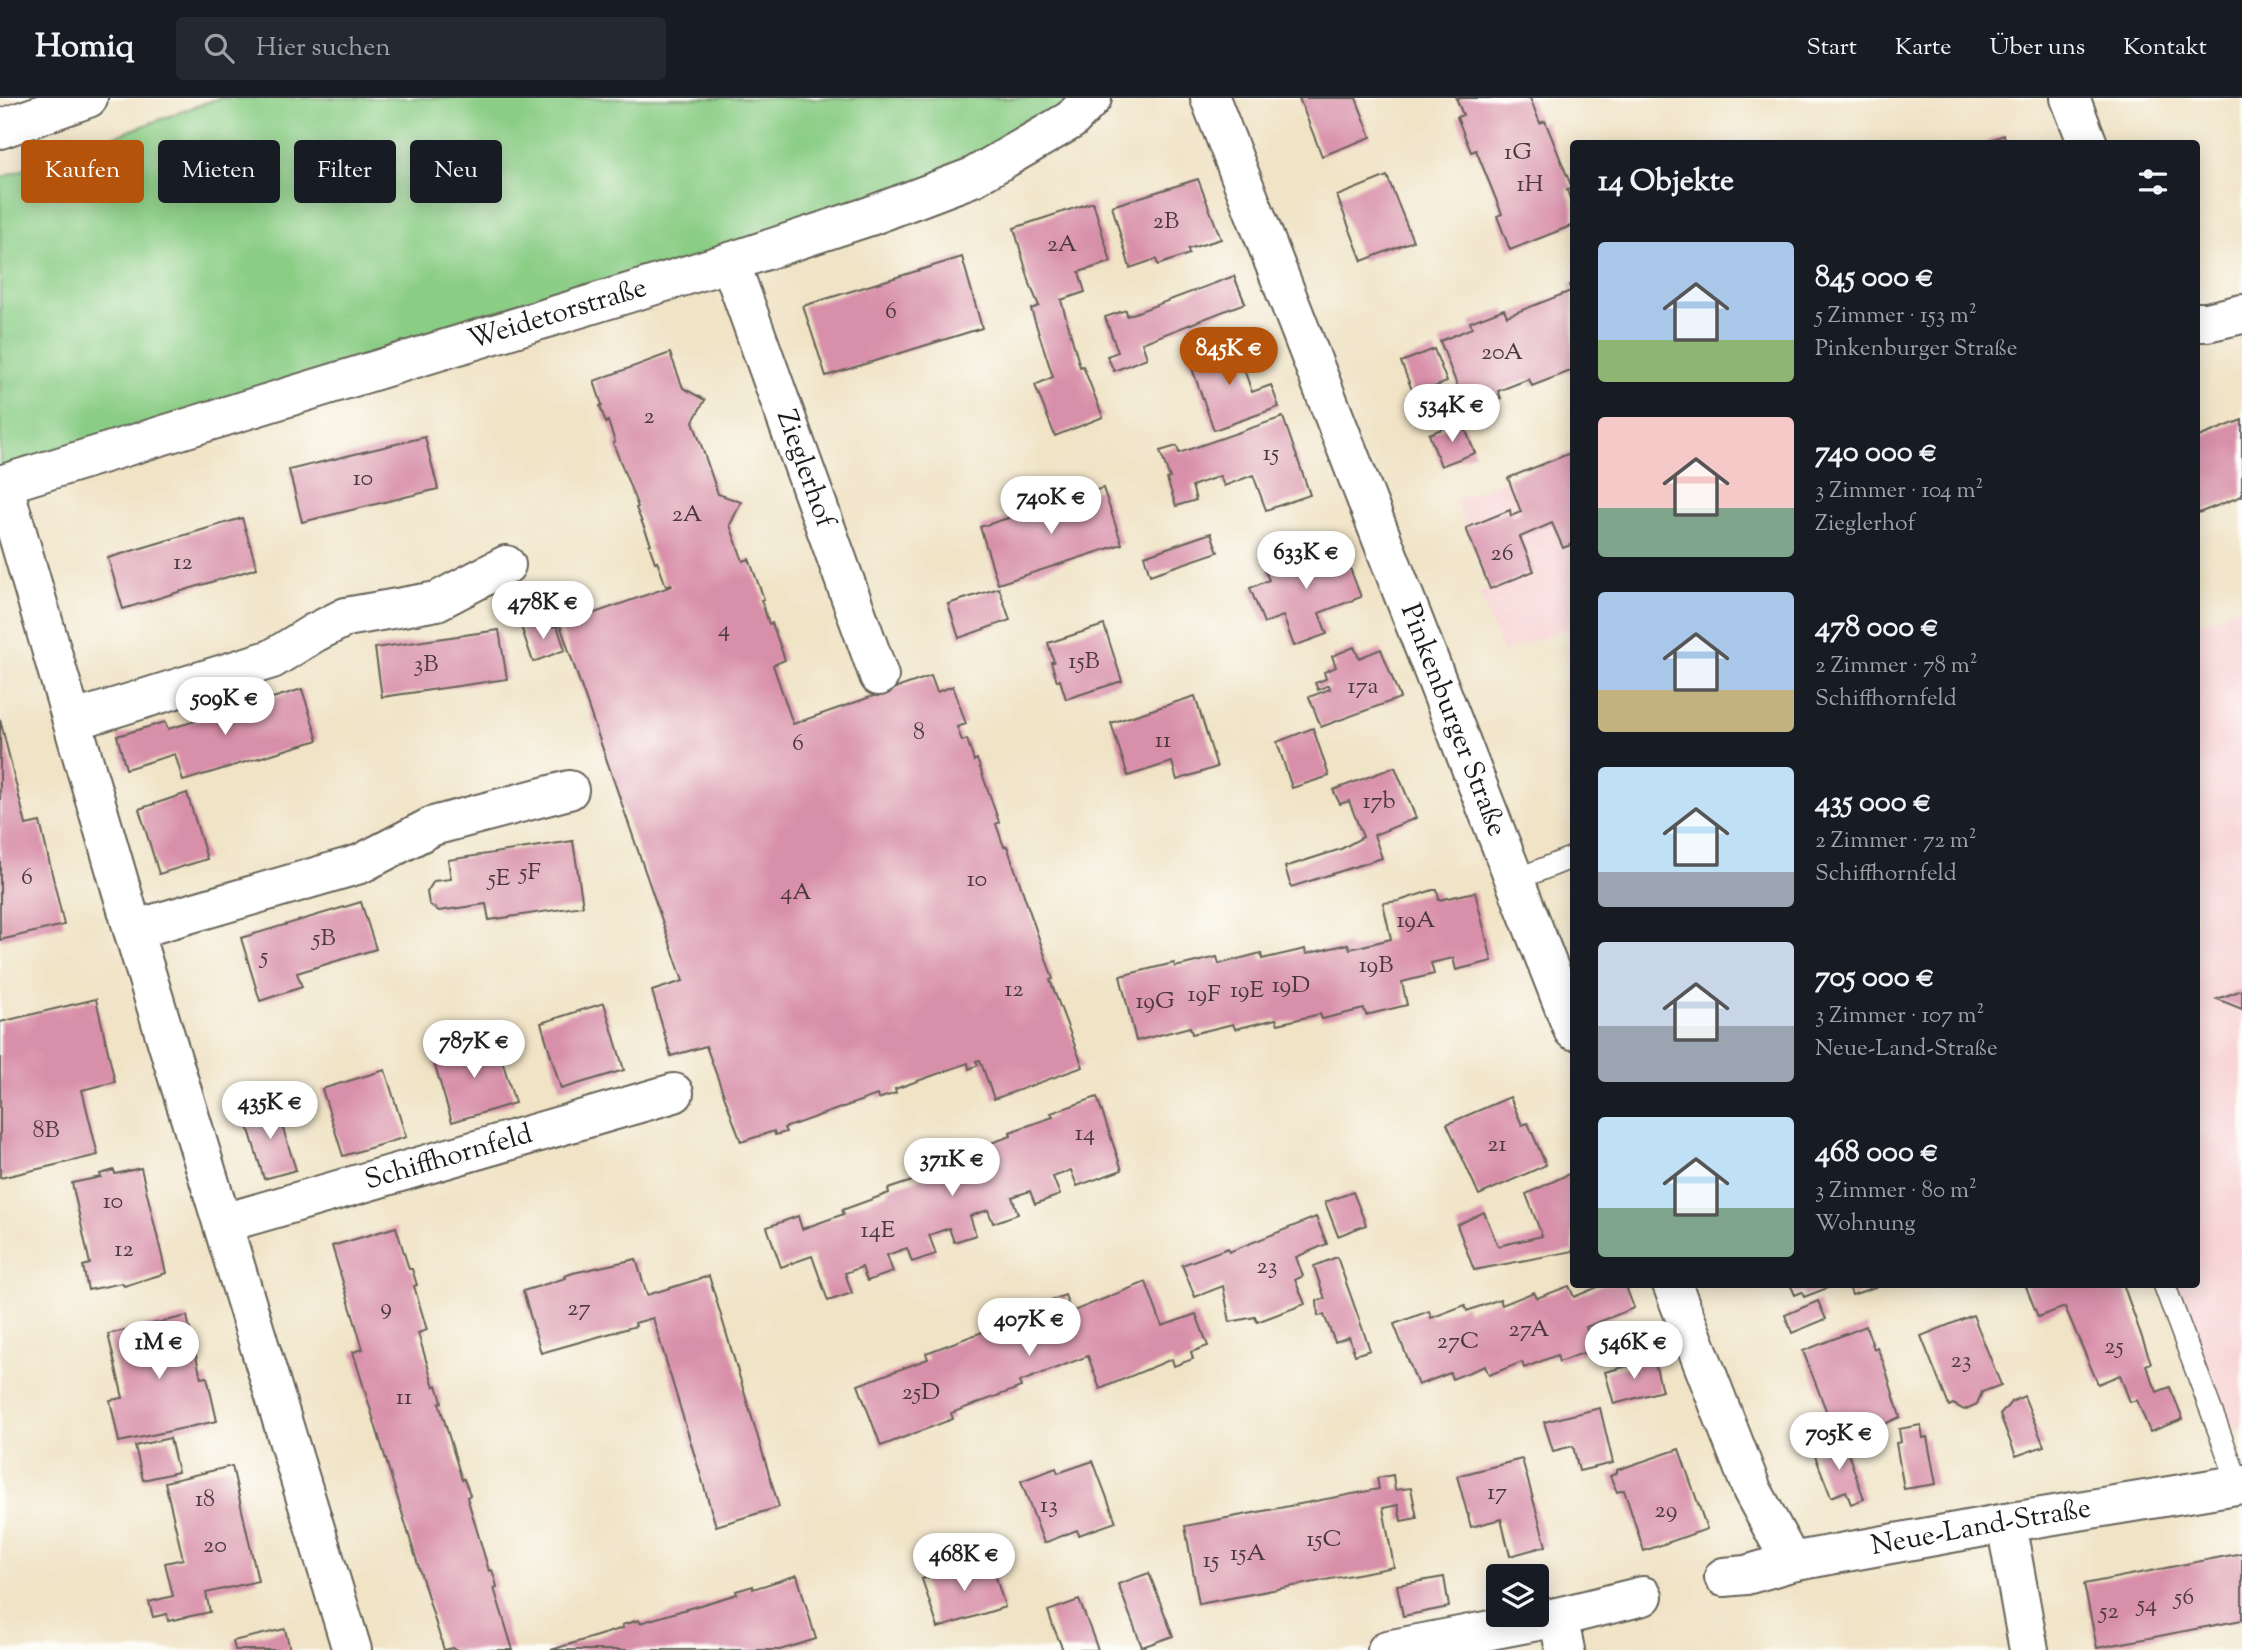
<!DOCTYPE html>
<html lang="de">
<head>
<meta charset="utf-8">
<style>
  :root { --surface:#171b24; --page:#242831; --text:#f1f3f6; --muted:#9ea1a6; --line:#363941; --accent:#b45309 }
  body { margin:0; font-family:"Sorts Mill Goudy",serif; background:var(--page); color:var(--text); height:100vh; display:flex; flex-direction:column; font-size:26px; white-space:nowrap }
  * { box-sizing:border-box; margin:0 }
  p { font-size:23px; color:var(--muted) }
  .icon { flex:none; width:38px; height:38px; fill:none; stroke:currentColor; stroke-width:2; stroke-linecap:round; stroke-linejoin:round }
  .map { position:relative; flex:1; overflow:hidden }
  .side { position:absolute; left:1570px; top:42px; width:630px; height:1148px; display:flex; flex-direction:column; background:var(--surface); border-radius:7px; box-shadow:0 4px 18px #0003 }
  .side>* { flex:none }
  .hud { position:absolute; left:21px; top:42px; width:665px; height:63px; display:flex; gap:14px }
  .controls { position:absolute; left:1486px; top:1466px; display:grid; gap:14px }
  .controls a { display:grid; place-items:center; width:63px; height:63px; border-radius:7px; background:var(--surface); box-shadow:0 4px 18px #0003; font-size:35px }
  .price { position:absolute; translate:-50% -60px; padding:0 16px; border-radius:24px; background:#fff; color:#222; font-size:23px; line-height:46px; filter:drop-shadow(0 2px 4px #0008) }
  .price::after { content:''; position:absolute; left:50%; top:42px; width:21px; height:16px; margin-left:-10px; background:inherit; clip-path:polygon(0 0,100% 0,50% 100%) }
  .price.on { background:var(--accent); color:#fff }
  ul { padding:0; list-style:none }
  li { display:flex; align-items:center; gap:21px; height:175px; padding:0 28px }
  li span { display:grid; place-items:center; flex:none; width:196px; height:140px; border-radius:7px; color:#555 }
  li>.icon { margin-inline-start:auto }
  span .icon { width:84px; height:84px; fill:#fffc; stroke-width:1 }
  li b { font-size:30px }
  h2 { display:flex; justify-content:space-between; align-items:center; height:84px; padding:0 28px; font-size:30px }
  .chip { padding:0 24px; border-radius:7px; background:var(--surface); box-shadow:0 4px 18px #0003; font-size:24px; line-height:63px }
  .chip.on { background:var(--accent); color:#fff }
  header { display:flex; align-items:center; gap:42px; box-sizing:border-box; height:98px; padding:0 35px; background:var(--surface); border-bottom:2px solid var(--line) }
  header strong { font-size:33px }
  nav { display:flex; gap:38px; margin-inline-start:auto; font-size:24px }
  .search { width:490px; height:63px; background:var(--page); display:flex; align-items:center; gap:18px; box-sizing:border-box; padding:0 24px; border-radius:7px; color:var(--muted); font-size:26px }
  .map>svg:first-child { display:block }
</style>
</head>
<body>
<header>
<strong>Homiq</strong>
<div class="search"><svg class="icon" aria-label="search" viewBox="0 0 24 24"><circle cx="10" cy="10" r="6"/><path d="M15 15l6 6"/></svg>Hier suchen</div>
<nav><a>Start</a><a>Karte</a><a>Über uns</a><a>Kontakt</a></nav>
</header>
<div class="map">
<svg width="2242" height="1552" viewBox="0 0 2242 1552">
  <rect width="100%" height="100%" fill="#fdfcf7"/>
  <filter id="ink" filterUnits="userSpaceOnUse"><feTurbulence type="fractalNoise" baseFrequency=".0143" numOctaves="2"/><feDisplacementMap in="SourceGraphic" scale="14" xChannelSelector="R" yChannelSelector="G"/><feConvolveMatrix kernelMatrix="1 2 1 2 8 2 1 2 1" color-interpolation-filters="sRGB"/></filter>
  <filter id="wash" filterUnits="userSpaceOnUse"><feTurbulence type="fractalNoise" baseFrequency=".00686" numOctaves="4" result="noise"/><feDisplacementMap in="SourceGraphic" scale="28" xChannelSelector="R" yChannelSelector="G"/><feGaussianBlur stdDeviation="1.57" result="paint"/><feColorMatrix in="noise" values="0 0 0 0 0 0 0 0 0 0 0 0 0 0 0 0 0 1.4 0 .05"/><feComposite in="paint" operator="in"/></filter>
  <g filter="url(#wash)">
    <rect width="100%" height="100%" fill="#f0e3c6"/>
    <!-- built -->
    <path fill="#f7cfd1" d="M1573,354V528L1503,555L1479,496L1533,473L1510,413L1466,430L1455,402Z
      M2242,508V1333L2226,1326L2172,1187L2196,1186V526Z"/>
    <!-- green -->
    <path fill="#8acd85" stroke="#537450" stroke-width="2" d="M219,0H1092L973,79L0,387V80Z"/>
    <g id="blocks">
      <!-- building -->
      <path fill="#d88fa9" d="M1299,0H1356L1371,39L1322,58Z
        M1456,0H1530L1540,25L1545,23L1572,90L1567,92L1573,109V127L1510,152L1497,118L1502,116L1476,52L1471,54L1457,19L1463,17Z
        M2004,37L2007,46H1983V45Z
        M1387,78L1413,143L1362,163L1337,98Z
        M1198,81L1221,141L1188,151L1189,156L1158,167L1156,161L1130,170L1112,108Z
        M1093,104L1111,164L1079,174L1085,194L1061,202L1080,269L1083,268L1103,319L1055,338L1035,287L1053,279L1031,211L1039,208L1031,189L1014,130Z
        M962,159L982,230L826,278L803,208Z
        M1234,178L1245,205L1142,245L1147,260L1114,273L1107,258L1118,254L1105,219L1126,212L1127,218Z
        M1573,185V272L1532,288L1529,281L1498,293L1501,300L1467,313L1440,243L1472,230L1470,224L1504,211L1507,218L1571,193L1569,187Z
        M1234,243L1252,294L1271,287L1279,309L1214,332L1188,259Z
        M1434,251L1447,284L1414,297L1401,264Z
        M670,255L683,290L705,302L693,323L718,396L741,404L730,427L743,463L749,461L764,501L761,502L769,526L772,525L785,562L773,567L793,626L931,578L937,594L953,588L966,626L957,629L962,643L967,641L974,663L977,661L999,724L996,726L1004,749L1007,748L1053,881L1050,882L1083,969L994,1001L980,962L976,963L978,967L969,971L968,965L895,991L896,995L878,1001L877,997L784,1030L786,1034L775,1037L774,1033L741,1044L706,948L671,958L652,893L683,883L560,527L672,488L671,486L666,488L657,463L655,464L649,447L651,446L636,410L638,409L613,345L615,344L608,323L606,325L600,308L602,307L594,283Z
        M1283,319L1310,397L1266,412L1253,377L1224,388L1220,378L1192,388L1196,402L1176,408L1167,381L1170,380L1160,353L1177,348L1179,355Z
        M2242,322V398L2196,416V340Z
        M1462,323L1475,355L1441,368L1429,336Z
        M425,339L438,391L302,424L289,372Z
        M1573,354V446L1563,450L1552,425L1520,439L1534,473L1490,491L1466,430L1510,412L1511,418L1521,414L1508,380Z
        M1103,390L1122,446L998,486L980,429Z
        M242,420L257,470L123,511L108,460Z
        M1211,435L1218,454L1150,477L1144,458Z
        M1340,444L1361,499L1319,515L1327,536L1294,548L1283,518L1264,525L1250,490L1269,482L1265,473L1294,462L1291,454L1304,450L1306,457Z
        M999,490L1010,522L959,540L948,506Z
        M543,524L545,530L557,528L565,552L533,564L521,528Z
        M1104,527L1122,583L1066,601L1060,582L1057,583L1051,564H1054L1048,545Z
        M499,532L507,581L382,599L375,550Z
        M1354,549L1359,560L1381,551L1400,600L1321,629L1309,599L1330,591L1329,587L1318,592L1315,585L1326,581L1324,574L1336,569L1332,558Z
        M302,591L318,642L183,683L175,656L126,671L117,638L165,624L168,631L230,613L228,605L238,602L240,610Z
        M1195,598L1217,669L1177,682L1172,664L1128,678L1111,625Z
        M0,621L26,727L40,724L64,827L0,842Z
        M1313,630L1329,678L1292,690L1277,644Z
        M1395,669L1416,720L1374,737L1382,760L1291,789L1285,769L1341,751L1363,739L1349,703L1340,706L1333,692Z
        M187,695L207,761L159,776L139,711Z
        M573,743L583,808L489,822L486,806L439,813L429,806L427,794L434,783L451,781L448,762Z
        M1433,792H1437L1439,802L1475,794L1492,863L1456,872L1453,860L1431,865L1434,876L1402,884L1407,907L1366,917L1364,911L1322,921L1320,916L1278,926L1276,921L1235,931L1233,926L1192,936L1190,929L1136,943L1120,878L1174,865L1175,869L1217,859L1219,866L1261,855L1262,861L1305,851L1306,856L1348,846L1350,851L1391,841L1383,805L1399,803Z
        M361,804L376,851L297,875L302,889L260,903L241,840Z
        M2242,892V911L2217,901Z
        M96,901L115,984L82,992L98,1057L0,1080V924Z
        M604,905L624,972L561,991L541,925Z
        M495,939L515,1005L452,1024L432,958Z
        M385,972L406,1039L343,1058L322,991Z
        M1097,999L1122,1072L1077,1088L1071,1072L1053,1079L1060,1097L1035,1106L1030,1093L1012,1099L1018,1116L993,1125L988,1112L970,1118L976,1137L954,1144L949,1130L929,1137L936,1156L912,1164L907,1150L887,1157L893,1174L867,1183L862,1169L845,1175L852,1195L828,1203L812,1158L781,1169L767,1129L798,1118L802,1131L844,1116L842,1112L889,1095L888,1091L930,1077L929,1072L970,1057L968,1053L1011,1038L1010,1034L1053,1019L1051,1015Z
        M1510,999L1522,1027L1528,1025L1546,1067L1479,1097L1447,1026Z
        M275,1005L296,1072L264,1081L244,1015Z
        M141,1070L166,1175L124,1188L122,1185L88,1192L83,1168L90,1166L72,1085L101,1079L100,1076L114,1072L115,1076Z
        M1573,1074V1153L1474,1172L1457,1127L1484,1114L1498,1148L1542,1138L1526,1096Z
        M1353,1094L1366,1127L1338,1138L1325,1104Z
        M1316,1119L1327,1146L1296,1159L1303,1178L1295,1182L1305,1206L1257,1224L1255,1219L1230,1224L1223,1188L1195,1199L1182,1167L1228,1150L1229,1154Z
        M396,1129L409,1171H412L417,1187L414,1188L427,1232L418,1235L434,1289L437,1287L442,1304L439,1305L462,1382L464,1381L470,1397L467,1399L489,1473L492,1472L495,1481L497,1489L494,1490L513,1552H454L453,1550L444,1552L353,1254L363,1251L332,1148Z
        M1337,1159L1370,1252L1355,1257L1349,1239L1335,1244L1324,1217L1318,1218L1317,1203L1325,1201L1314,1168Z
        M636,1161L647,1197L709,1178L779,1409L716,1428L653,1220L635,1225L636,1228L541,1255L523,1193L566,1180L565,1178L573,1175Z
        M1146,1184L1162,1228L1196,1216L1208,1248L1191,1254L1193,1261L1174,1268L1172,1261L1100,1291L1088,1258L1019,1284L1021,1289L951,1315L953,1321L881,1348L858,1287L928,1261L926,1255L996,1229L994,1224L1065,1197L1071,1214Z
        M1605,1186H1625L1634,1210L1586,1229L1594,1251L1559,1264L1557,1257L1524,1270L1522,1264L1489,1277L1485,1268L1452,1281L1450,1275L1418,1287L1394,1226L1429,1213L1431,1220L1465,1207L1467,1213L1500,1201L1502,1207L1534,1194L1537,1200L1569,1188L1574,1199Z
        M1790,1186H1835V1187L1804,1199L1802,1194L1795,1197Z
        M1848,1186H1881V1187L1852,1197Z
        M2025,1186H2123L2151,1265L2146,1267L2157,1294L2170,1289L2183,1321L2150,1334L2137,1302L2130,1304L2120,1277L2098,1286L2065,1209L2038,1219Z
        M1818,1203L1826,1221L1792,1235L1785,1217Z
        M1973,1217L2001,1287L1982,1294L1977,1306L1964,1312L1953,1306L1949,1308L1921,1238Z
        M187,1218L201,1280L207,1279L217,1323L119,1344L110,1302L123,1300L108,1236Z
        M1866,1228L1874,1251L1877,1249L1884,1266L1900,1319L1863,1336L1862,1334L1838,1343L1803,1253Z
        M1654,1261L1662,1293L1614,1306L1605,1274Z
        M2024,1298L2044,1348L2016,1358L2000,1317L2011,1304Z
        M1600,1310L1613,1365L1579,1373L1573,1348L1553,1353L1544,1324Z
        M1921,1327L1923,1340L1927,1339L1936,1386L1904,1391L1896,1345L1901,1344L1899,1331Z
        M170,1340L178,1374L143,1382L135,1348Z
        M1844,1344L1864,1401L1851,1406L1846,1393L1831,1399L1814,1355Z
        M1679,1351L1707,1431L1644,1453L1624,1392L1617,1394L1610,1378L1617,1375V1372Z
        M1522,1361L1546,1448L1510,1458L1501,1421L1471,1429L1457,1378Z
        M1093,1363L1116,1424L1079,1437L1077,1432L1044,1445L1021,1383L1056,1370L1058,1375Z
        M232,1368L258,1483L206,1495L210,1514L168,1523L167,1516L153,1519L149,1504L173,1498L165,1465L183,1461L165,1384Z
        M1393,1377L1395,1392L1411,1390L1417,1420L1401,1423L1398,1407L1383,1410L1394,1469L1199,1506L1185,1428L1379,1391L1377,1380Z
        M2242,1455V1522L2097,1550L2084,1486Z
        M990,1460L1005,1509L938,1530L922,1481Z
        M1149,1475L1173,1538L1142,1549L1118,1486Z
        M797,1477L816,1541L780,1552H551L623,1530L622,1527L639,1522L640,1525L737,1496L736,1493L753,1488V1491Z
        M1444,1479L1449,1509L1403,1518L1397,1487Z
        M1079,1502L1085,1517L1098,1552H1063L1053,1528L1048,1513Z
        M285,1531L290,1552H235L233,1543Z"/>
    </g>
  </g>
  <g filter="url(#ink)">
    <use href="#blocks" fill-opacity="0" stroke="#666258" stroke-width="2"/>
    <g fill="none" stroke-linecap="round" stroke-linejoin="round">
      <!-- lane casing -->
      <g stroke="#666258" stroke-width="24">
        <path id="lane" d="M1515,782L1573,759
          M2164,1186L2239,1387"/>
      </g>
      <!-- street casing -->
      <g stroke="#666258" stroke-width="42">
        <g id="street">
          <path id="s1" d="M1210,0L1573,932"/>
          <path d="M2070,0L2088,46"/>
          <path id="s2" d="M730,164L879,578"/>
          <path d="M2196,224H2207L2242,216"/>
          <path d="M3,386L133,832L352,1552"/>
          <path id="s3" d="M0,387L730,164L870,118L973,79L1071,22L1092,0"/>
          <path d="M72,623L272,561L314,535L346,519L437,503L506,467"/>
          <path d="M133,832L360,766L433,728L569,692"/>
          <path id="s4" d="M224,1125L674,995"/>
          <path d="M1672,1186L1752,1392L1791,1464"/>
          <path d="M2006,1425L2029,1552"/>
          <path id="s5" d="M1724,1479L1746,1477L1791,1464L2006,1425L2242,1386"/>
          <path d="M1558,1519L1565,1552"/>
          <path d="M1387,1552L1558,1519L1643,1498"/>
        </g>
      </g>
      <!-- highway casing -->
      <g stroke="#666258" stroke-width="42">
        <path id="highway" d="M0,31L88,0"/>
      </g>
      <!-- lane -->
      <use href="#lane" stroke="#fff" stroke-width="21"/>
      <!-- street -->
      <use href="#street" stroke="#fff" stroke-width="38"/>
      <!-- highway -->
      <use href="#highway" stroke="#fff" stroke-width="38"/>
    </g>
  </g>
  <g text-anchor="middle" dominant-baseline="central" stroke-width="5" stroke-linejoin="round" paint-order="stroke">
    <!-- number labels -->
    <g font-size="24" fill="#4b393f">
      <text x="1518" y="55">1G</text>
      <text x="1530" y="87">1H</text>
      <text x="1166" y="124">2B</text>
      <text x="1062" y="147">2A</text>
      <text x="891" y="214">6</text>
      <text x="1502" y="255">20A</text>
      <text x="649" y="319">2</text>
      <text x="1271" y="356">15</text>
      <text x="363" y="381">10</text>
      <text x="687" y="417">2A</text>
      <text x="1502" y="456">26</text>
      <text x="183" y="465">12</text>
      <text x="724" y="532">4</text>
      <text x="1084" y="564">15B</text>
      <text x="426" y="567">3B</text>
      <text x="1363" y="589">17a</text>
      <text x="919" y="635">8</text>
      <text x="1163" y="643">11</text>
      <text x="798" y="646">6</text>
      <text x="1379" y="704">17b</text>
      <text x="530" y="775">5F</text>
      <text x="27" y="780">6</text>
      <text x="499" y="781">5E</text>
      <text x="977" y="782">10</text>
      <text x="796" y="795">4A</text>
      <text x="1416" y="823">19A</text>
      <text x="324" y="841">5B</text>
      <text x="264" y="859">5</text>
      <text x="1376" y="868">19B</text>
      <text x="1291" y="888">19D</text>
      <text x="1014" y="892">12</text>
      <text x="1247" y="893">19E</text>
      <text x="1204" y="897">19F</text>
      <text x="1155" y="904">19G</text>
      <text x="46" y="1033">8B</text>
      <text x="1085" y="1036">14</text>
      <text x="1497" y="1047">21</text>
      <text x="113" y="1104">10</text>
      <text x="878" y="1133">14E</text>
      <text x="124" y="1152">12</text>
      <text x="1267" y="1169">23</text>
      <text x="386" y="1210">9</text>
      <text x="579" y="1211">27</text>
      <text x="1529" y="1232">27A</text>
      <text x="1458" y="1244">27C</text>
      <text x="2114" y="1249">25</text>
      <text x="1961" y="1263">23</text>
      <text x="921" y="1295">25D</text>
      <text x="404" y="1300">11</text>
      <text x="1497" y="1395">17</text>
      <text x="205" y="1402">18</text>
      <text x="1049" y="1408">13</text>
      <text x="1666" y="1413">29</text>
      <text x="1324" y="1442">15C</text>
      <text x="215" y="1448">20</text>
      <text x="1248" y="1456">15A</text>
      <text x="1211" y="1463">15</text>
      <text x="2184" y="1500">56</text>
      <text x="2147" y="1507">54</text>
      <text x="2109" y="1514">52</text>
    </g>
    <!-- street labels -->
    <g font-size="28" fill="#1c1c1c" stroke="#fdfcf7">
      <text stroke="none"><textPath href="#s3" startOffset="583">Weidetorstraße</textPath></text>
      <text stroke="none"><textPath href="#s2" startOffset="220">Zieglerhof</textPath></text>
      <text stroke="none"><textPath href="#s1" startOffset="668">Pinkenburger Straße</textPath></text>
      <text stroke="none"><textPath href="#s4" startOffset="234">Schiffhornfeld</textPath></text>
      <text stroke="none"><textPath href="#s5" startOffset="262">Neue-Land-Straße</textPath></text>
    </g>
  </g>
</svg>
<div class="controls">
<a><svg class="icon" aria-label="layers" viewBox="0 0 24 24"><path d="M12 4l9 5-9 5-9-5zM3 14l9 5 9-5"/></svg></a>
</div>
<b class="price on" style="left:1229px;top:289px">845K €</b>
<b class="price" style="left:1452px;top:346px">534K €</b>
<b class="price" style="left:1051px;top:438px">740K €</b>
<b class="price" style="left:1306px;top:493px">633K €</b>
<b class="price" style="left:543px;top:543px">478K €</b>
<b class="price" style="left:225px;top:639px">509K €</b>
<b class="price" style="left:474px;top:982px">787K €</b>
<b class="price" style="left:270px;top:1043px">435K €</b>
<b class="price" style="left:952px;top:1100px">371K €</b>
<b class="price" style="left:1029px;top:1260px">407K €</b>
<b class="price" style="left:159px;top:1283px">1M €</b>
<b class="price" style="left:1634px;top:1283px">546K €</b>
<b class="price" style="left:1839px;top:1374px">705K €</b>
<b class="price" style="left:964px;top:1495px">468K €</b>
<div class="hud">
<a class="chip on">Kaufen</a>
<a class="chip">Mieten</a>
<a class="chip">Filter</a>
<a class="chip">Neu</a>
</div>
<section class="side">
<h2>14 Objekte<svg class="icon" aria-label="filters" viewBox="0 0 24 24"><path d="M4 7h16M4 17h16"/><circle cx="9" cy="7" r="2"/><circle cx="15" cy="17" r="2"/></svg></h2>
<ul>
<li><span style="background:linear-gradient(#a9c7e8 70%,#8fb573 0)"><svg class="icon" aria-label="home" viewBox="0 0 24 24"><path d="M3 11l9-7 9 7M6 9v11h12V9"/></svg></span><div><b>845 000 €</b><p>5 Zimmer · 153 m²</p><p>Pinkenburger Straße</p></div></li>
<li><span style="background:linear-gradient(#f6c9c9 65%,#7fa58c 0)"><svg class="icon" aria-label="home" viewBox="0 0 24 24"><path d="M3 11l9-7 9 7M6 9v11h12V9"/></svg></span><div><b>740 000 €</b><p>3 Zimmer · 104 m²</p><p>Zieglerhof</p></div></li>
<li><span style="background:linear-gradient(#a9c7e8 70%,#c2b280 0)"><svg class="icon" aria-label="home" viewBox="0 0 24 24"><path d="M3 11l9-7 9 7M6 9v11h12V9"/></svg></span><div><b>478 000 €</b><p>2 Zimmer · 78 m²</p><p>Schiffhornfeld</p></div></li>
<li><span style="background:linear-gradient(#bfe0f5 75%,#9aa5b1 0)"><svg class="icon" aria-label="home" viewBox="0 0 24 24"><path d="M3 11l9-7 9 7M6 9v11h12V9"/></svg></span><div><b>435 000 €</b><p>2 Zimmer · 72 m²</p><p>Schiffhornfeld</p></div></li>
<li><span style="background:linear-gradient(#c9d6e8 60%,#9aa5b1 0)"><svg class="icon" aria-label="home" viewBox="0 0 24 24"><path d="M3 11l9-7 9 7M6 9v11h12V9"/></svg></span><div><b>705 000 €</b><p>3 Zimmer · 107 m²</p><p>Neue-Land-Straße</p></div></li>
<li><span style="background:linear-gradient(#bfe0f5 65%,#7fa58c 0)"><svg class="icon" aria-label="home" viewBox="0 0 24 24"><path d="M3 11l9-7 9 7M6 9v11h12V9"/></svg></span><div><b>468 000 €</b><p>3 Zimmer · 80 m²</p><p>Wohnung</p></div></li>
</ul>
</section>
</div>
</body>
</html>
